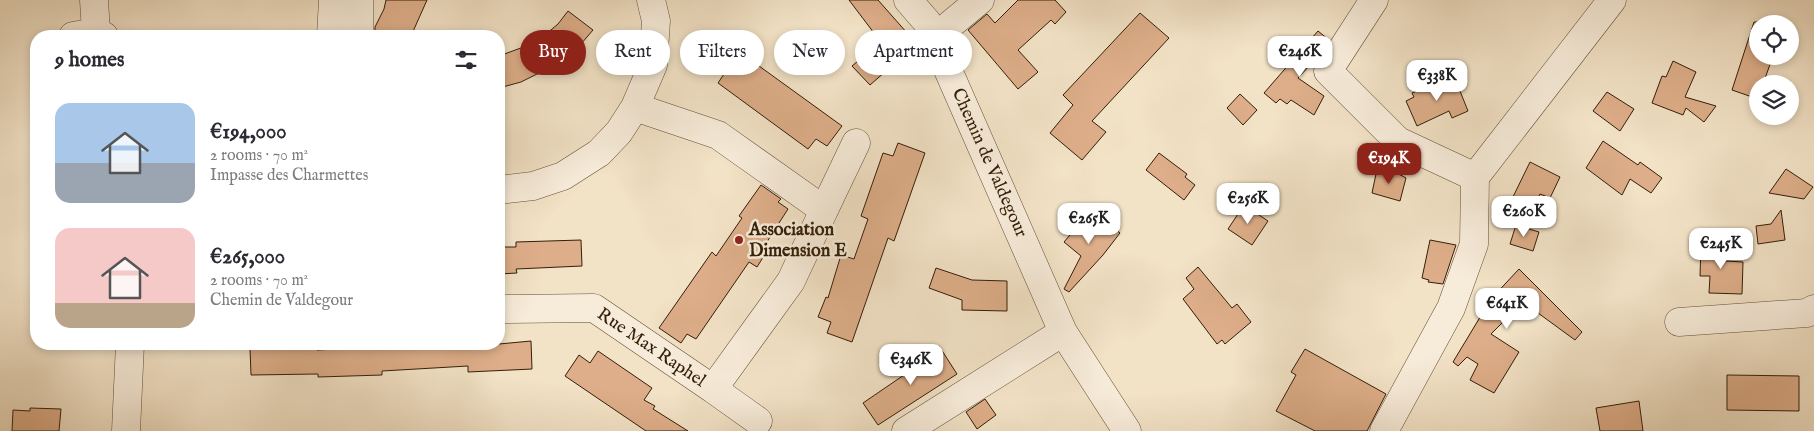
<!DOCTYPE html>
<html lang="en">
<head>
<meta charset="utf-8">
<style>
  :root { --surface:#fff; --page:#f7f7f7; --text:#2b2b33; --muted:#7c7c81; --accent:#8f2418 }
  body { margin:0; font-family:"IM FELL English",serif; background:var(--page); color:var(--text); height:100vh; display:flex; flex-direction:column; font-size:19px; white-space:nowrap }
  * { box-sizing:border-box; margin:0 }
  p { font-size:16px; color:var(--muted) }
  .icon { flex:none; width:28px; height:28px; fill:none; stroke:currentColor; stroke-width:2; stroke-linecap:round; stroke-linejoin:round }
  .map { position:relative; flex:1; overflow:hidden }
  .side { position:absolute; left:30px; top:30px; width:475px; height:320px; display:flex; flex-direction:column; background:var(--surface); border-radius:20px; box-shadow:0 2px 8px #0003 }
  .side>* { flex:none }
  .guide { position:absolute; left:520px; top:30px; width:475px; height:45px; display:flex; gap:10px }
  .buttons { position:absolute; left:1749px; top:15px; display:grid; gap:10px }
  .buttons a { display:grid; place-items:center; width:50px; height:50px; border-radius:50%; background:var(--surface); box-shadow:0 2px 8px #0003; font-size:25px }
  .price { position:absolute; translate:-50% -42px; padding:0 11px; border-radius:10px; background:#fff; color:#222; font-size:16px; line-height:32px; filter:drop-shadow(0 1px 2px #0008) }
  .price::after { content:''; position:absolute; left:50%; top:30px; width:15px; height:11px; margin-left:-8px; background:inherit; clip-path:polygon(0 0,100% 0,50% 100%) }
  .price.current { background:var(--accent); color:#fff }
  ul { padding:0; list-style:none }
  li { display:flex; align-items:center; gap:15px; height:125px; padding:0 25px }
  li span { display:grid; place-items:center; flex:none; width:140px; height:100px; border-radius:15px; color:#555 }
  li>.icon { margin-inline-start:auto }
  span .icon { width:60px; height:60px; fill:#fffc; stroke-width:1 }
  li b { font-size:21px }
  h2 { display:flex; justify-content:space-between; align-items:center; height:60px; padding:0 25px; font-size:21px }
  .pill { padding:0 18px; border-radius:22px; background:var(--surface); box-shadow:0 2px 8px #0003; font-size:18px; line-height:45px }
  .pill.current { background:var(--accent); color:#fff }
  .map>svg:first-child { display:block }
</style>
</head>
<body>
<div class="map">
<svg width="1814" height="431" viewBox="0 0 1814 431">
  <rect width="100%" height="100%" fill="#f2e2c6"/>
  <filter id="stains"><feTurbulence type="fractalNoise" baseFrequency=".004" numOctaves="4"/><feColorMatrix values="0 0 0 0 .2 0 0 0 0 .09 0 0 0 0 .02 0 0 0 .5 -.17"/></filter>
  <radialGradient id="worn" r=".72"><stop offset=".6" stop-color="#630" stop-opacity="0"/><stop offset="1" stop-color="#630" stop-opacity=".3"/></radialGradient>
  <!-- building -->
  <path fill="#ddae89" stroke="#331e08" d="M386,0H427L411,36H375V27L384,9Z
    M849,0H878L908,34L902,39L910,50L870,85L852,66L872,49L868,44L877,37Z
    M1018,0H1055L1066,12L1055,24L1051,20L1018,50L1038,72L1018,89L968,30L987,14L995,23Z
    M568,11L593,30L581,44L563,59L545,70L521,82L499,88V56L529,45L545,35L558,24Z
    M1140,13L1169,38L1092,121L1106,132L1082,160L1050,133L1073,105L1063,95Z
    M1754,22H1758V56H1773L1763,84H1758V99L1732,90Z
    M1318,31L1329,40L1322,52L1298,78L1324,96L1314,115L1291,100L1287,104L1280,99L1276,103L1264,93Z
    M730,45L842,126L827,146L816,139L808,149L718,83L724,74L714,66Z
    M1673,61L1696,72L1685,97L1716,106L1704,122L1686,108L1683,115L1652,103L1662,76L1666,77Z
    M1456,81L1468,111L1452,118L1449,111L1417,126L1406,101L1414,97L1412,93L1438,82L1441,86Z
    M1607,92L1634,109L1620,131L1593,111Z
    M1240,94L1257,110L1243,125L1227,108Z
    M1603,141L1638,165L1640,162L1662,178L1651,193L1630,179L1622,195L1586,168Z
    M898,143L925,153L894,241L888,238L852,342L827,333L831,322L818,317L826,297L828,298L841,255L854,259L868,219L861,216L883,153L893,156Z
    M1159,153L1187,174L1185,177L1195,185L1184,200L1146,170Z
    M1530,162L1560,177L1550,198L1540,194L1531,211L1511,201Z
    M1377,169L1397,173L1406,178L1400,201L1372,193Z
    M1786,169L1813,187L1804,199L1769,193Z
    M761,185L781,199L778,202L788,209L763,248L767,251L757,267L749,262L696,339L687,334L681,343L659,328L712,252L716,256L742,218L739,216Z
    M1244,205L1268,221L1252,245L1228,229Z
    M1091,210L1120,233L1103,255L1069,292L1064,289L1081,256L1064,242Z
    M1781,210L1785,240L1758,244L1756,226L1771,224Z
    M1516,225L1539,232L1533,251L1510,244Z
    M581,240L582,266L516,269L517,273L499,274V247H516V242Z
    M1430,240L1456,245L1443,284L1428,282L1429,280L1422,278Z
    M1701,244L1725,245V261L1743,262L1742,294L1709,293L1710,276H1700Z
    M1198,267L1232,308L1237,304L1251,322L1225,344L1222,340L1217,344L1183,299L1194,289L1186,278Z
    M936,268L972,280L1007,281V311L962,310V300L929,288Z
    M1519,269L1582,332L1575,340L1523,302L1491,334L1519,352L1494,393L1470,380L1478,364L1467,357L1458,366L1453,362L1491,299Z
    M531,341L532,369L468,372V366L382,371V375L318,377V374L251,375L250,348L316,346L317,350L400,346V344H499Z
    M939,346L957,374L878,425L863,403L923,362L920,359Z
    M1305,349L1386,394L1367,431H1315L1276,411L1296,375L1291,372Z
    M598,351L652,388L644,400L655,406L653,409L688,431H646L565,376L579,355L590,363Z
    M1727,375L1799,376V411L1727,410Z
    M985,399L996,415L977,429L966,412Z
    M1639,401L1643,431H1600L1596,408Z
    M30,408L61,409L59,431H12L13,410L30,411Z"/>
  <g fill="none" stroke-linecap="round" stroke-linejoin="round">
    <!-- minor casing -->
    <g stroke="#634f38" stroke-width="29">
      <path id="minor" d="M94,0L96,32
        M908,0L927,22L1063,332L1127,431
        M1374,0L1328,71L1398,141L1475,177
        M73,36L96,32L104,36
        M331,36L333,0
        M359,36V0
        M934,38L980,0
        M499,190L533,186L563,176L599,153L619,132L635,107L653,65L656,21L651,0
        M824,210L856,143
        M499,309L594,308L713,389L791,281L824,210L718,135L635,107
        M1679,322L1807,313L1814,309
        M713,389L758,421
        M126,431L130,344
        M906,431L1063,332
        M1384,431L1451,308L1474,244L1475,177L1612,0"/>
    </g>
    <!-- minor -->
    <use href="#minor" stroke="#f7ecda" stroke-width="28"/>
  </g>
  <!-- markers -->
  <circle fill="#8f2418" stroke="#f7ecda" stroke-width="2" cx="739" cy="240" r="5"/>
  <g text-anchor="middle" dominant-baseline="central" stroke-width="5" stroke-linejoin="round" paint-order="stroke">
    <!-- street labels -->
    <g font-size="18" fill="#331e08" stroke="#f7ecda">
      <text transform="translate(989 163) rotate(66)">Chemin de Valdegour</text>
      <text transform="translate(651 348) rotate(34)">Rue Max Raphel</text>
    </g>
    <!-- poi labels -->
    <g font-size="18" font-weight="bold" fill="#331e08" stroke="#f7ecda" text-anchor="start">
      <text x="749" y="230">Association<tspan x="749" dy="21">Dimension E</tspan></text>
    </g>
  </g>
  <rect width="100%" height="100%" filter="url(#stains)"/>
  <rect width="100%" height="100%" fill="url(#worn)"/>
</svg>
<div class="buttons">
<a><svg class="icon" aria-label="locate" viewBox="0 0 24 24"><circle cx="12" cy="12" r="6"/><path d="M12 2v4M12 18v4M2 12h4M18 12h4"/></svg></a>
<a><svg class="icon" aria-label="layers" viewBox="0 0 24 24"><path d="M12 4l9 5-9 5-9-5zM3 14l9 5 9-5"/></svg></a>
</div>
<b class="price" style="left:1300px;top:78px">€246K</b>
<b class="price" style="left:1437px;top:102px">€338K</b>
<b class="price current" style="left:1389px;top:185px">€194K</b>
<b class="price" style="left:1248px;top:225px">€256K</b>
<b class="price" style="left:1524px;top:238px">€260K</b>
<b class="price" style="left:1089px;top:245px">€265K</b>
<b class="price" style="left:1721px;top:270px">€245K</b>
<b class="price" style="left:1507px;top:330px">€641K</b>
<b class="price" style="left:911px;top:386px">€346K</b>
<div class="guide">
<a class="pill current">Buy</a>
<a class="pill">Rent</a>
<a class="pill">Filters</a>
<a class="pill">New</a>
<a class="pill">Apartment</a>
</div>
<section class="side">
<h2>9 homes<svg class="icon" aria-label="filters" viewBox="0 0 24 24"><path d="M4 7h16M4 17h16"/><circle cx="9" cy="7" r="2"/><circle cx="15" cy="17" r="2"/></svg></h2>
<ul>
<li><span style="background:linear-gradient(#a9c7e8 60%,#9aa5b1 0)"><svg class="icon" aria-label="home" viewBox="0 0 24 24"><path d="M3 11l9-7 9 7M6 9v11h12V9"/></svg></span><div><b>€194,000</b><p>2 rooms · 70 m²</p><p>Impasse des Charmettes</p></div></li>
<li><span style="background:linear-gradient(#f6c9c9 75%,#b9a48a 0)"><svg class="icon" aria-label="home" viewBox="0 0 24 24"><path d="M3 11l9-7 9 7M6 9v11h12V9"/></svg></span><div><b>€265,000</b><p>2 rooms · 70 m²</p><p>Chemin de Valdegour</p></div></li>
</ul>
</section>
</div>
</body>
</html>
